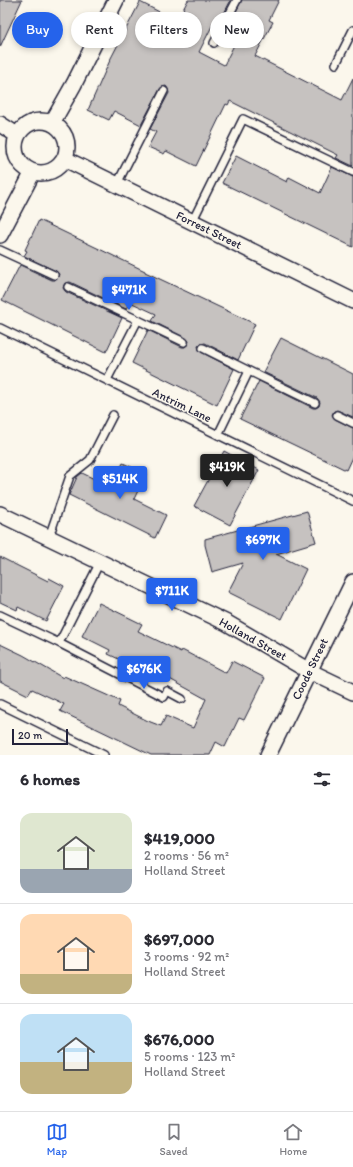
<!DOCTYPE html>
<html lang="en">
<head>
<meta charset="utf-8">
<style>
  :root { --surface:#fff; --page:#f2f2f3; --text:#2b2b33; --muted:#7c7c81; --line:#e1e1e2; --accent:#2563eb }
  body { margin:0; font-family:Itim,sans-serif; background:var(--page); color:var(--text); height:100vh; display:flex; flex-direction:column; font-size:15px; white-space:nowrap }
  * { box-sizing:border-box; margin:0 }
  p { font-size:13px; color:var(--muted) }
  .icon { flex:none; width:22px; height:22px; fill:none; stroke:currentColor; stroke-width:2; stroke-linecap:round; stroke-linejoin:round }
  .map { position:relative; height:755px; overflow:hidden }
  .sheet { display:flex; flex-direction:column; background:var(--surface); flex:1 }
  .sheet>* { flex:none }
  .guide { position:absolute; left:12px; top:12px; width:329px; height:36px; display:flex; gap:8px }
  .scale { position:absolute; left:12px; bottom:10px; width:56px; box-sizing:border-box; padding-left:4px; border:2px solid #22223b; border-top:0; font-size:11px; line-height:14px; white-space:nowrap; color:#22223b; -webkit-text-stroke:3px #fbf7ec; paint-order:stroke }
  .price { position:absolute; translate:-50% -34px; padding:0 9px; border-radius:4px; background:var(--accent); color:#fff; font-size:13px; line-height:26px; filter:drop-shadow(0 1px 2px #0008) }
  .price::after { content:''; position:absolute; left:50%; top:24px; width:12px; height:9px; margin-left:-6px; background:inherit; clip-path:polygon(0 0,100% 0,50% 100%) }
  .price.current { background:#222; color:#fff }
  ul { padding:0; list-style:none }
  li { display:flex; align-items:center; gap:12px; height:100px; padding:0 20px }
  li+li { border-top:1px solid var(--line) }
  li span { display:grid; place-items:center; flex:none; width:112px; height:80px; border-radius:12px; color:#555 }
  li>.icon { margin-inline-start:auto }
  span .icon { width:48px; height:48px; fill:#fffc; stroke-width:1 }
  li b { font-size:17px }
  h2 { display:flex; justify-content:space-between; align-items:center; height:48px; padding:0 20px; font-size:17px }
  .pill { padding:0 14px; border-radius:18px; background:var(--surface); box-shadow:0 2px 6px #0003; font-size:14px; line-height:36px }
  .pill.current { background:var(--accent); color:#fff }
  .tab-bar { display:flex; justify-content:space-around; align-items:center; height:56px; border-top:1px solid var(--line); background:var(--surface); font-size:11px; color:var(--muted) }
  .tab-bar a { display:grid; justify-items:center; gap:2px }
  .tab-bar .current { color:var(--accent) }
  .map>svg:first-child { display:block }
</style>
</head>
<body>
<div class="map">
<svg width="353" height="755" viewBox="0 0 353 755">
  <rect width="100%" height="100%" fill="#fbf7ec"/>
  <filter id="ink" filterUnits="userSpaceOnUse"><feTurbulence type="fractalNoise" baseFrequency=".025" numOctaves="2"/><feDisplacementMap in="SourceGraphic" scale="8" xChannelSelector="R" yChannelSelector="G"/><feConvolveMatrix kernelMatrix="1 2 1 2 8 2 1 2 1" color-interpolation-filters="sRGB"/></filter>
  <g filter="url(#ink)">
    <!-- building -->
    <path fill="#c6c2c0" stroke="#22223b" d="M0,0H22L0,47Z
      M188,0H231L217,27L213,24L199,52L224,65L238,37L226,31L242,0H279L269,20L273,22L255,56L342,100L353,78V166L336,158L338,155L230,101L228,105L226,104L196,166L166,151L164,154L148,147L156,132L150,129L169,93L168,89L166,86L162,87L160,89L141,125L114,111L109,120L88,110L111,58L140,2L177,21Z
      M236,156L287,182L289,177L320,193L332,167L353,177V247L222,183Z
      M39,220L145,271V272L255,324L238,360L205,343L201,344L198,346L199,350L201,352L234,369L217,405L132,363L148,330L182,347H185L188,344L189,341L186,338L152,321L156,314L130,302L126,309L70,282L65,283L63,288L66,292L122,318L106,352L2,300L20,265L52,280H55L58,277L59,274L56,271L24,256L27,251L25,250Z
      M281,338L353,374V417L337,410L334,411L332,415L335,419L353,428V455L346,470L240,419L259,381L313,408H316L319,406L320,402L317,398L263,372Z
      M224,451L259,470L230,525L194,506Z
      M123,463L146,474L134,499L166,515L155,538L69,495L77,477L82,473L111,487Z
      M307,511L316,542L276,554L306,569L282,619L228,592L243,563L212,572L205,545V539Z
      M0,557L48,581L49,578L64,586L46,621L18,607L17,610L0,602Z
      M99,603L142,624L138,631L181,652L182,650L226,673L232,661L265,678L244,720L239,718L225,747L216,742L210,755H151L60,711L64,704L32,689L28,695L0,681V644L23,655L63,678L64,676L120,701L118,706L148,721L161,726L166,716L193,728L206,699L155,671L153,675L108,654L110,650L82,636Z"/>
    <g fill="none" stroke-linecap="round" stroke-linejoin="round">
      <!-- lane casing -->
      <g stroke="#22223b" stroke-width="10">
        <path id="lane" d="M214,43L237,0
          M336,64L353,30
          M117,184L164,91
          M192,222L243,119L353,172
          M0,250L54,275
          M68,287L138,320
          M0,328L353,501
          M203,348L249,371
          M107,380L138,320L184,342
          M337,415L353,423
          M218,435L249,371L315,403
          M49,537L70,476L90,460L113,415
          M100,562L59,643L164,697L167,691L182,699
          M0,615L59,643
          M0,704L104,755"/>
      </g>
      <!-- street casing -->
      <g stroke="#22223b" stroke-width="18">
        <path id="street" d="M15 147a26 26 0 1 1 52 0a26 26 0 1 1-52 0Z
          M52,123L74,84L116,0
          M0,124L17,135
          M65,159L353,301
          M0,235L33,172
          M0,514L227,623L309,671L353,692
          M268,755L353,582"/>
      </g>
      <!-- lane -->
      <use href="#lane" stroke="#fbf7ec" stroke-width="7"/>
      <!-- street -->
      <use href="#street" stroke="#fbf7ec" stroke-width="15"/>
    </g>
  </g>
  <g text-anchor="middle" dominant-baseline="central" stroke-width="3" stroke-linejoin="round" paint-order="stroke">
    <!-- street labels -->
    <g font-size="12" fill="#22223b" stroke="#fbf7ec">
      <text transform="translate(209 230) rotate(26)">Forrest Street</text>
      <text transform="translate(182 405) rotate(26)">Antrim Lane</text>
      <text transform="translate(253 639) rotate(29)">Holland Street</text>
      <text transform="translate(310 669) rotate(-64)">Coode Street</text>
    </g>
  </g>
</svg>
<div class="scale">20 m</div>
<b class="price" style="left:129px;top:311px">$471K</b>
<b class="price current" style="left:227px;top:488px">$419K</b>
<b class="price" style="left:120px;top:500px">$514K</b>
<b class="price" style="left:263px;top:561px">$697K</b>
<b class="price" style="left:172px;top:612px">$711K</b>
<b class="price" style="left:144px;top:690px">$676K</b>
<div class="guide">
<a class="pill current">Buy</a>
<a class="pill">Rent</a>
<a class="pill">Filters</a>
<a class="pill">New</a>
</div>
</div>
<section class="sheet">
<h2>6 homes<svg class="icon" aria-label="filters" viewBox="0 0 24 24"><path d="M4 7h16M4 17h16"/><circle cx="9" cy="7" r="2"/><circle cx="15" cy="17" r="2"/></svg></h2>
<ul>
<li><span style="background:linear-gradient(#dfe7d0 70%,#9aa5b1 0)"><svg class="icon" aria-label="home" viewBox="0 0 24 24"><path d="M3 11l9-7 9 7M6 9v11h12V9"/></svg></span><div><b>$419,000</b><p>2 rooms · 56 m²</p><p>Holland Street</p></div></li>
<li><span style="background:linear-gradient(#ffd9b3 75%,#c2b280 0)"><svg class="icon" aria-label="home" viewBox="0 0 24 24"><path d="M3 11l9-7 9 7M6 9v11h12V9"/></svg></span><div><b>$697,000</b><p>3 rooms · 92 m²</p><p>Holland Street</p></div></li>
<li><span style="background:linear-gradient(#bfe0f5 60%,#c2b280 0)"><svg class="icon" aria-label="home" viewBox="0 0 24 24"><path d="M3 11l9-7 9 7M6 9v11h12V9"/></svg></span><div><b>$676,000</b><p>5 rooms · 123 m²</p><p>Holland Street</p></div></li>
</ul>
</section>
<nav class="tab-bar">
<a class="current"><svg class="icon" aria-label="map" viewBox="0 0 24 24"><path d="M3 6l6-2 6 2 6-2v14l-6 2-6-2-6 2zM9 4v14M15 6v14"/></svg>Map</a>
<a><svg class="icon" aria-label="saved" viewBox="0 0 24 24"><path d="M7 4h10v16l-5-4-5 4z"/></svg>Saved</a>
<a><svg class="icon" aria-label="home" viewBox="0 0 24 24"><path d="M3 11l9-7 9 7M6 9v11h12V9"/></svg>Home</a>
</nav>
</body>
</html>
